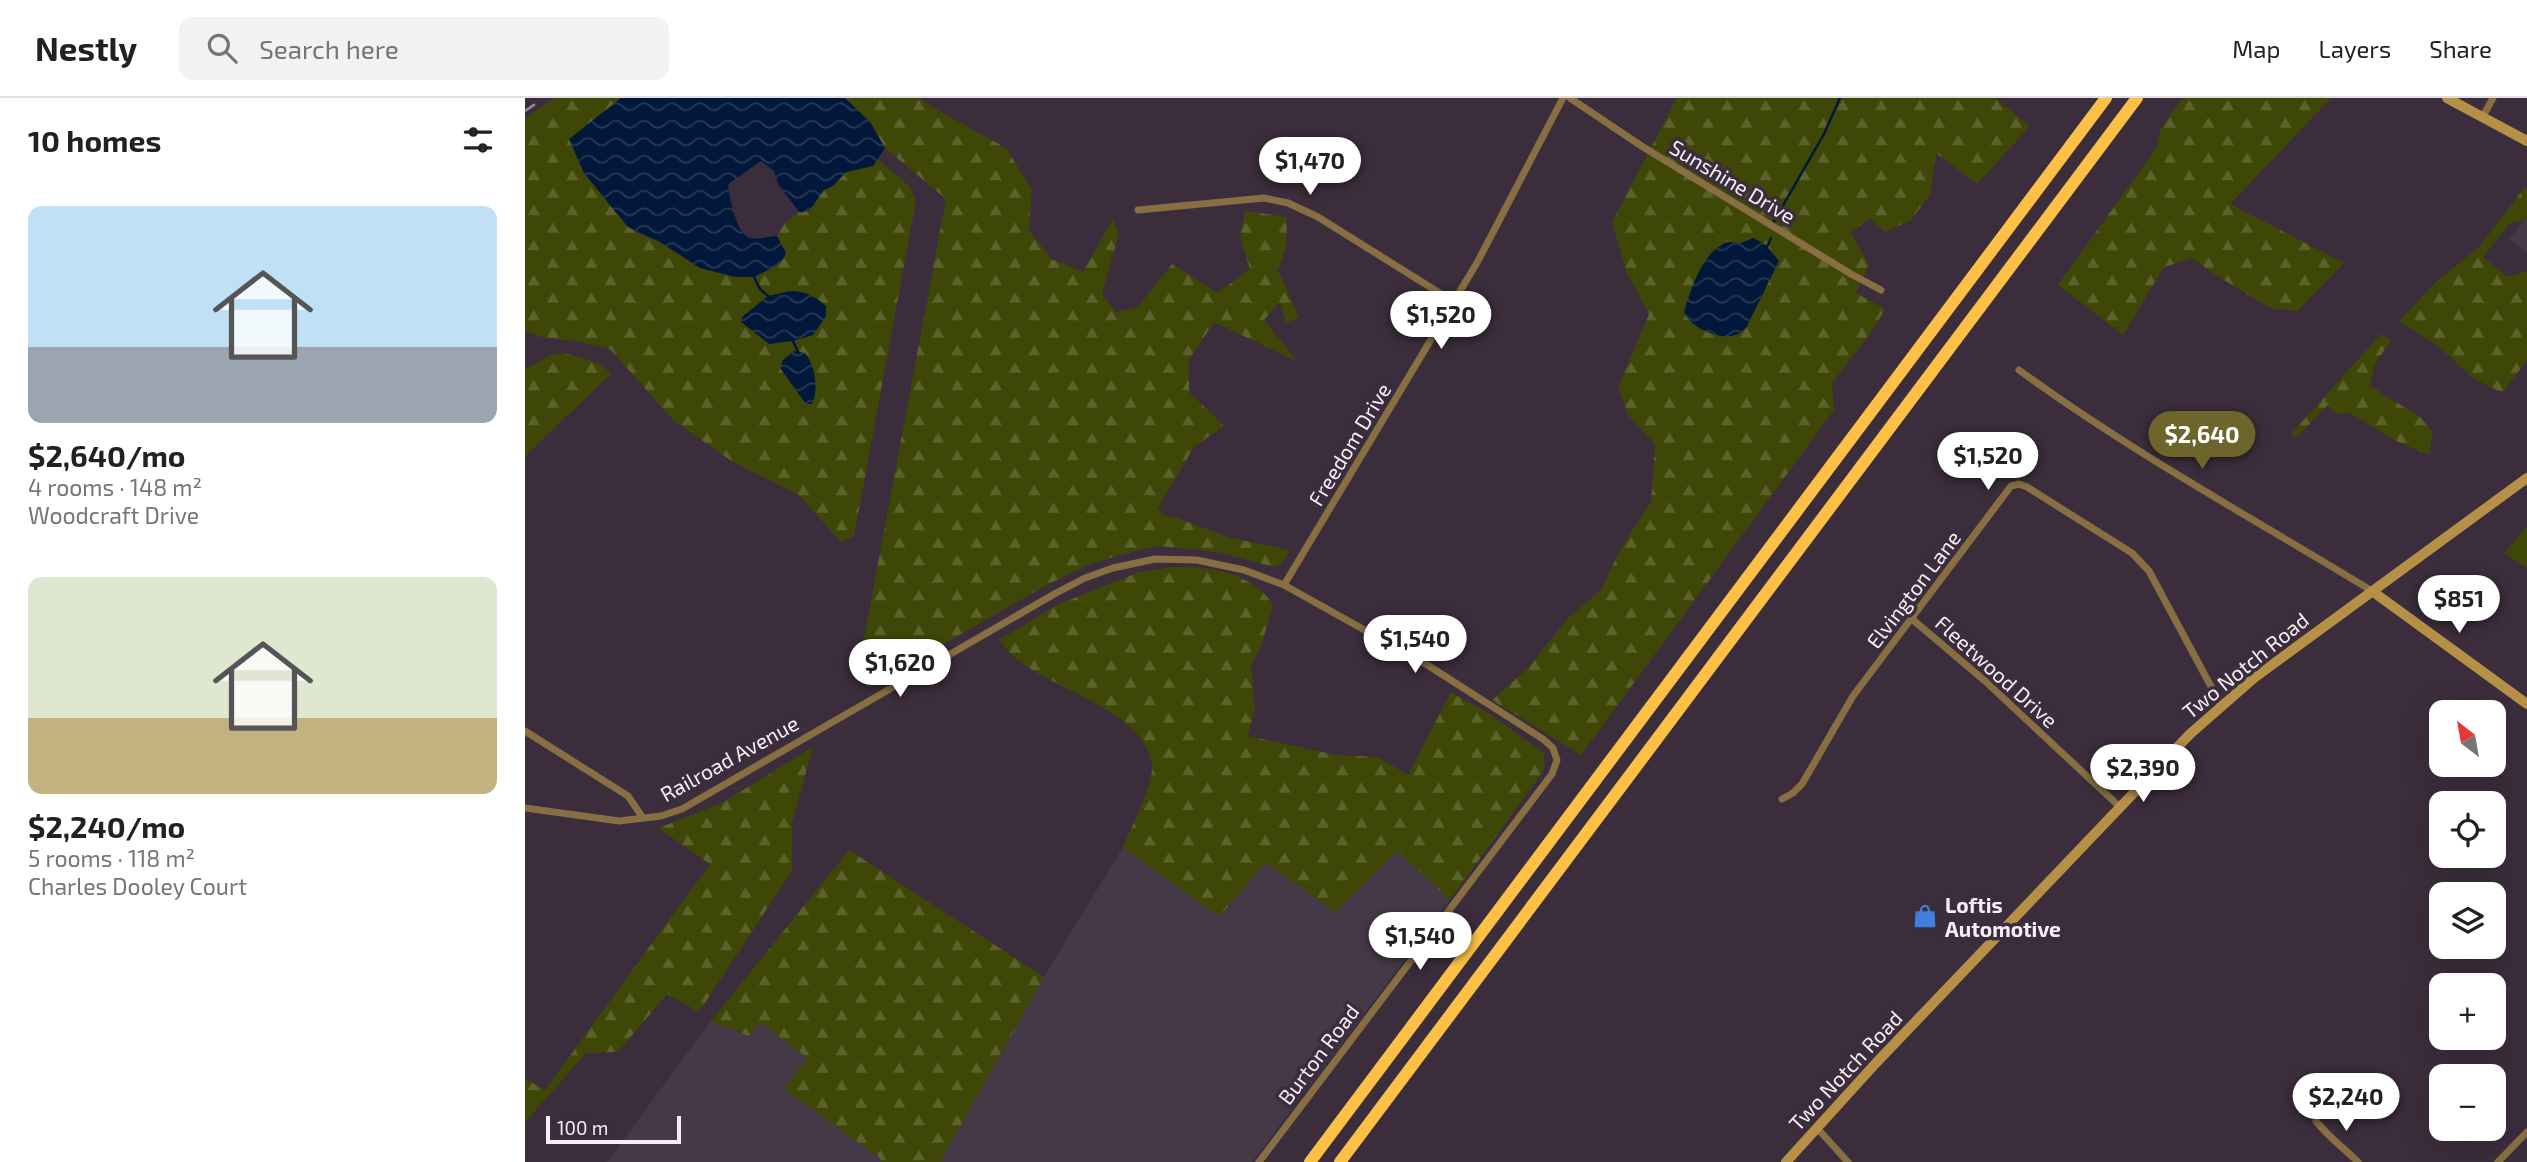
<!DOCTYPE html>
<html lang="en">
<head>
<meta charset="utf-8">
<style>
  :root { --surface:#fff; --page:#f2f2f2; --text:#202124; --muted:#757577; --line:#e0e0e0; --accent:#6e652d }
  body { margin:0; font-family:"Exo 2",sans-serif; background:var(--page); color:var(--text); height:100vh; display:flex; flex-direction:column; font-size:26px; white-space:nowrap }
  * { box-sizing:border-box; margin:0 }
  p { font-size:23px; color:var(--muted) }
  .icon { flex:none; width:38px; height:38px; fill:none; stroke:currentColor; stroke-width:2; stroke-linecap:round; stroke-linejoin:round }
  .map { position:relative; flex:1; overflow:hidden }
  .panel { display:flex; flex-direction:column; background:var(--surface); width:525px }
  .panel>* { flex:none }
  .needle { width:46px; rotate:329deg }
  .tools { position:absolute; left:1904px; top:602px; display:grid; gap:14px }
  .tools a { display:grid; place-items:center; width:77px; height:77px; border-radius:14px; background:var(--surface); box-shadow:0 7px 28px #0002; font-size:35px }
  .scale { position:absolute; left:21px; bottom:18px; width:135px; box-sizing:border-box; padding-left:7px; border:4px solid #f7edf6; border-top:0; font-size:19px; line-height:24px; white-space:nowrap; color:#f7edf6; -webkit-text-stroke:5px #3b2d3b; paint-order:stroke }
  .price { position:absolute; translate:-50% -60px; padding:0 16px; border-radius:24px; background:#fff; color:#222; font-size:23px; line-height:46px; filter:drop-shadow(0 2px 4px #0008) }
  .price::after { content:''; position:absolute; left:50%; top:42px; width:21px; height:16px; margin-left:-10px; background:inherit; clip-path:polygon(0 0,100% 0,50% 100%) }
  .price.on { background:var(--accent); color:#fff }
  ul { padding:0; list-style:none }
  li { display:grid; align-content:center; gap:14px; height:371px; padding:0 28px }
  li span { display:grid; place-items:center; height:217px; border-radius:14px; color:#555 }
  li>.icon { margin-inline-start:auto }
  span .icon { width:126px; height:126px; fill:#fffc; stroke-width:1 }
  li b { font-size:30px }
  h2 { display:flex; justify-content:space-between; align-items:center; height:84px; padding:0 28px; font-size:30px }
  header { display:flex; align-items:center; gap:42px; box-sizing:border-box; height:98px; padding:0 35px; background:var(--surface); border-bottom:2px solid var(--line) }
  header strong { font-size:33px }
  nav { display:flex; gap:38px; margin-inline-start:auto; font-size:24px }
  .search { width:490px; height:63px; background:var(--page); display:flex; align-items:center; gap:18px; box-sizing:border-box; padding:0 24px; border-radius:14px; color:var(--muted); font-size:26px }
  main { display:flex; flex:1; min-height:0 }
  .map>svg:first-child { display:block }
</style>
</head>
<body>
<header>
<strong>Nestly</strong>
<div class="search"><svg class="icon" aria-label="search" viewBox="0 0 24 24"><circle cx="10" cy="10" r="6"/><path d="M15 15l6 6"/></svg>Search here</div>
<nav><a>Map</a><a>Layers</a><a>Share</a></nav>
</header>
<main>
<section class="panel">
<h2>10 homes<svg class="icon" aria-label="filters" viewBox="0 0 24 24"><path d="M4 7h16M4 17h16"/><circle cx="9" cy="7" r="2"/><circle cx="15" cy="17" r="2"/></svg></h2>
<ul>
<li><span style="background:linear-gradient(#bfe0f5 65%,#9aa5b1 0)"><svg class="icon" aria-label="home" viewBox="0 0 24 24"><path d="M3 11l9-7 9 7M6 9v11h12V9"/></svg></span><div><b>$2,640/mo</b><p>4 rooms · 148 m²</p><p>Woodcraft Drive</p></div></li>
<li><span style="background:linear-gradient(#dfe7d0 65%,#c2b280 0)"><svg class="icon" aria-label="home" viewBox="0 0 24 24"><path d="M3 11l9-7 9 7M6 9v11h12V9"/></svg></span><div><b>$2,240/mo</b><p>5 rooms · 118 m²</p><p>Charles Dooley Court</p></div></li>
</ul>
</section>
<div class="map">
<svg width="2002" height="1064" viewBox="0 0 2002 1064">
  <defs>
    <pattern id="forest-firs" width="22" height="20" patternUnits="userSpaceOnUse" patternTransform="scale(1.75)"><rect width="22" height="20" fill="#3e4706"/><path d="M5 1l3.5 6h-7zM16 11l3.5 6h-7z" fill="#5b622b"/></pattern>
    <pattern id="water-waves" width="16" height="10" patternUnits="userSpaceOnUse" patternTransform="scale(1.75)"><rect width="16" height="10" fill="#01183a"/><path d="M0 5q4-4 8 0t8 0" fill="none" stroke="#273a57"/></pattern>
  </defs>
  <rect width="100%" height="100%" fill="#3b2d3b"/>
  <!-- commercial -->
  <path fill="#463947" d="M2002,119V155L1984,141Z
    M598,749L694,819L741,764L872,753L925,802L727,1064H415L519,879Z
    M186,923L224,938L234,923L283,960L259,991L355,1060L356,1064H82Z"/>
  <!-- forest -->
  <path fill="url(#forest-firs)" d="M29,0H96L44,41L59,75L91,115L110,134L135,144L175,170L210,179H229L261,155L252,138L260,125L274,114L277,115L288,108L291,101L299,92L308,88L321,74L348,68L353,61L384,88L391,103L329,438L316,444L274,397L208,364L148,322L85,251L51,243L16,239L0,233V21Z
    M320,0H394L414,13L481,50L507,92L504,132L526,161L558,174L588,121L594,136L577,196L591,214L613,209L647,166L692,195L725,171L715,140L720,113L762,119L761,150L753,172L774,219L761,225L755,204L739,222L773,264L689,224L664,262V294L699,328L669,349L633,410L638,417L655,421L706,440L765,452L757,466L749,469L697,455L667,451L632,448L602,455L563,467L522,487L346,587L334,567L421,101L360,50L345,24Z
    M1152,0H1470L1505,28L1452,86L1411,55L1405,97L1385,123L1360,134L1345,120L1326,135L1344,167L1331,195L1360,211L1345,236L1307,285L1309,312L1056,657L967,602L1001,572L1045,518L1076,492L1096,450L1126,404L1130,346L1103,317L1093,289L1124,216L1101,173L1087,124Z
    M1658,0H1806L1705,106L1819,165L1772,213L1745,210L1689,176L1667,160L1639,169L1598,237L1533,187L1632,49L1636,30Z
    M1999,90L2002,91V119L1999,122L1984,126L1958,159L1982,179L2002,173V262L1977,295L1948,280L1912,247L1874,223L1911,184L1955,148Z
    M1856,236L1866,242L1849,268L1845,288L1895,319L1908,334L1904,357L1871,343L1825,315L1811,316L1803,307L1770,341L1766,336Z
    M39,255L70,264L87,275L0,358V271L26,257Z
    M647,469C684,468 726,474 748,506L737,546L726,568L730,611L723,638L811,657L853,659L883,677L926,594L963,615L1018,654L1020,667L1017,675L925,802L872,753L810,814L741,764L694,819L598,749C607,728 621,701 626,679C638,620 531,592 497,565C488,559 481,550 474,542L532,507L614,474Z
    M288,649L267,725V773L174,914L142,896L93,954L61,955L0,1024V981L20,992L185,766L133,730L197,705Z
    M324,752L519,879L415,1064H356L355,1060L259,991L282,960L235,924L224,938L186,923Z"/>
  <!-- pitch -->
  <path fill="#3e4706" d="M2002,428V470L1979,455Z"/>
  <!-- water -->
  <path fill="url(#water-waves)" d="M96,0H320L345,24L360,50L348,68L321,74L308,88L299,92L284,113L274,114L253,86L249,73L236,63L203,86C204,97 211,134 223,139C231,143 243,138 252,138L261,155L257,163L251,168L229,179H210L175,170L135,144L103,129L59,75L44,41Z
    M1228,140L1240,146L1254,163L1221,230C1216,234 1213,237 1206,238C1191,241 1164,228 1159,214C1167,189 1176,155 1202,144L1216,145Z
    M265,193C279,193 291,198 301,208V218L288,237L268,243L244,246L216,224L217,219L243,198Z
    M269,253L280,255C290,267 294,292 287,306H282L278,302L255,270L258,262Z"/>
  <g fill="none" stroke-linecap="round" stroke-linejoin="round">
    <!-- stream -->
    <path stroke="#01183a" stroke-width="2.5" d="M1248,125L1299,36L1315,0
      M1242,149L1246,140
      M229,179L235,191L243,198
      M268,243L273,254"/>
    <!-- street -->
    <path stroke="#876f43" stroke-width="7" d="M1045,0L1118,49L1326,176L1356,192
      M1958,18L1968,0
      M613,112L739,100L763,105L793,119L929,204
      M1494,272C1606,354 1729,421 1847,493
      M759,487L953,163L1038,0
      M1387,521L1460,583L1595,709
      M0,633L103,698L118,720
      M1257,701L1268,695L1277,686L1328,598L1486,388L1494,386L1502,389L1607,455L1624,473L1696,607
      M0,710L94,723L136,718L157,711L531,495L560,480L588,470L630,461L672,462L719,472L759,487L904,568L1018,641L1028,650L1032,662L1027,676L734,1064
      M1791,1023C1804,1040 1818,1049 1833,1064
      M1292,1030L1323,1064
      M1973,1064L2002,1034"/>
    <!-- secondary -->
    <path stroke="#b69047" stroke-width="10" d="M1922,0L2002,43
      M1847,493L2002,606
      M1261,1064L1351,965L1665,636L1729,580L2002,380"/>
    <!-- highway -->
    <path stroke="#fcc046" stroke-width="12" d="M785,1064L1581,0
      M815,1064L1612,0"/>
    <!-- rail -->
    <path stroke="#978b97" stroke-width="2.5" stroke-dasharray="12 12" stroke-linecap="butt" d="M0,13L19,0"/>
  </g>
  <!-- icons -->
  <defs>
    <g id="shop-bare" transform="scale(1.89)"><path d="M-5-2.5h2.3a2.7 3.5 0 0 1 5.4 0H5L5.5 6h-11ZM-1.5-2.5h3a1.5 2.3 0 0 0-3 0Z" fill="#3f7fe0" stroke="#3b2d3b" stroke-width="2.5" paint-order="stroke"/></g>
  </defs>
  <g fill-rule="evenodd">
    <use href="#shop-bare" x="1400" y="818"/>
  </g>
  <g text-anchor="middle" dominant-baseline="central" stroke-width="7" stroke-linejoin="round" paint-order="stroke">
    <!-- street labels -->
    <g font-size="21" fill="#f7edf6" stroke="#3b2d3b">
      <text transform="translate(1208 83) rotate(31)">Sunshine Drive</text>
      <text transform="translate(824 346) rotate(-59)">Freedom Drive</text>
      <text transform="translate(1388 491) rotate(-53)">Elvington Lane</text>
      <text transform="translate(1720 567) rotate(-39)">Two Notch Road</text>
      <text transform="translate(1472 573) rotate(42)">Fleetwood Drive</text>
      <text transform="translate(204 660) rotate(-29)">Railroad Avenue</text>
      <text transform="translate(793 956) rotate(-53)">Burton Road</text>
      <text transform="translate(1320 972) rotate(-47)">Two Notch Road</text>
    </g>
    <!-- poi labels -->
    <g font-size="21" font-weight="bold" fill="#f7edf6" stroke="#3b2d3b" text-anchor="start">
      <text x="1420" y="806">Loftis<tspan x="1420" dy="24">Automotive</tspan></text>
    </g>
  </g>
</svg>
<div class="tools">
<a><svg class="needle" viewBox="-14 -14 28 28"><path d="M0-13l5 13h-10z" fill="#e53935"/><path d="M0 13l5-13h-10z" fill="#757577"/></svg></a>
<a><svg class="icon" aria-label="locate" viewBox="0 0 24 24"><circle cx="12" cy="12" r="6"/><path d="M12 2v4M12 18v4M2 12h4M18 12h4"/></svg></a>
<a><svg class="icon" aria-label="layers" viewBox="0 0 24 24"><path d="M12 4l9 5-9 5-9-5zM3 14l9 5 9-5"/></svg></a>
<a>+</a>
<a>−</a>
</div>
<div class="scale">100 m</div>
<b class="price" style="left:785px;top:99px">$1,470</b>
<b class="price" style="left:916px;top:253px">$1,520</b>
<b class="price on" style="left:1677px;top:373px">$2,640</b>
<b class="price" style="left:1463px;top:394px">$1,520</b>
<b class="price" style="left:1934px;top:537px">$851</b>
<b class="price" style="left:890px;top:577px">$1,540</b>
<b class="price" style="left:375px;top:601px">$1,620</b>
<b class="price" style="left:1618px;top:706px">$2,390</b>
<b class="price" style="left:895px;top:874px">$1,540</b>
<b class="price" style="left:1821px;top:1035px">$2,240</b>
</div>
</main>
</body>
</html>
